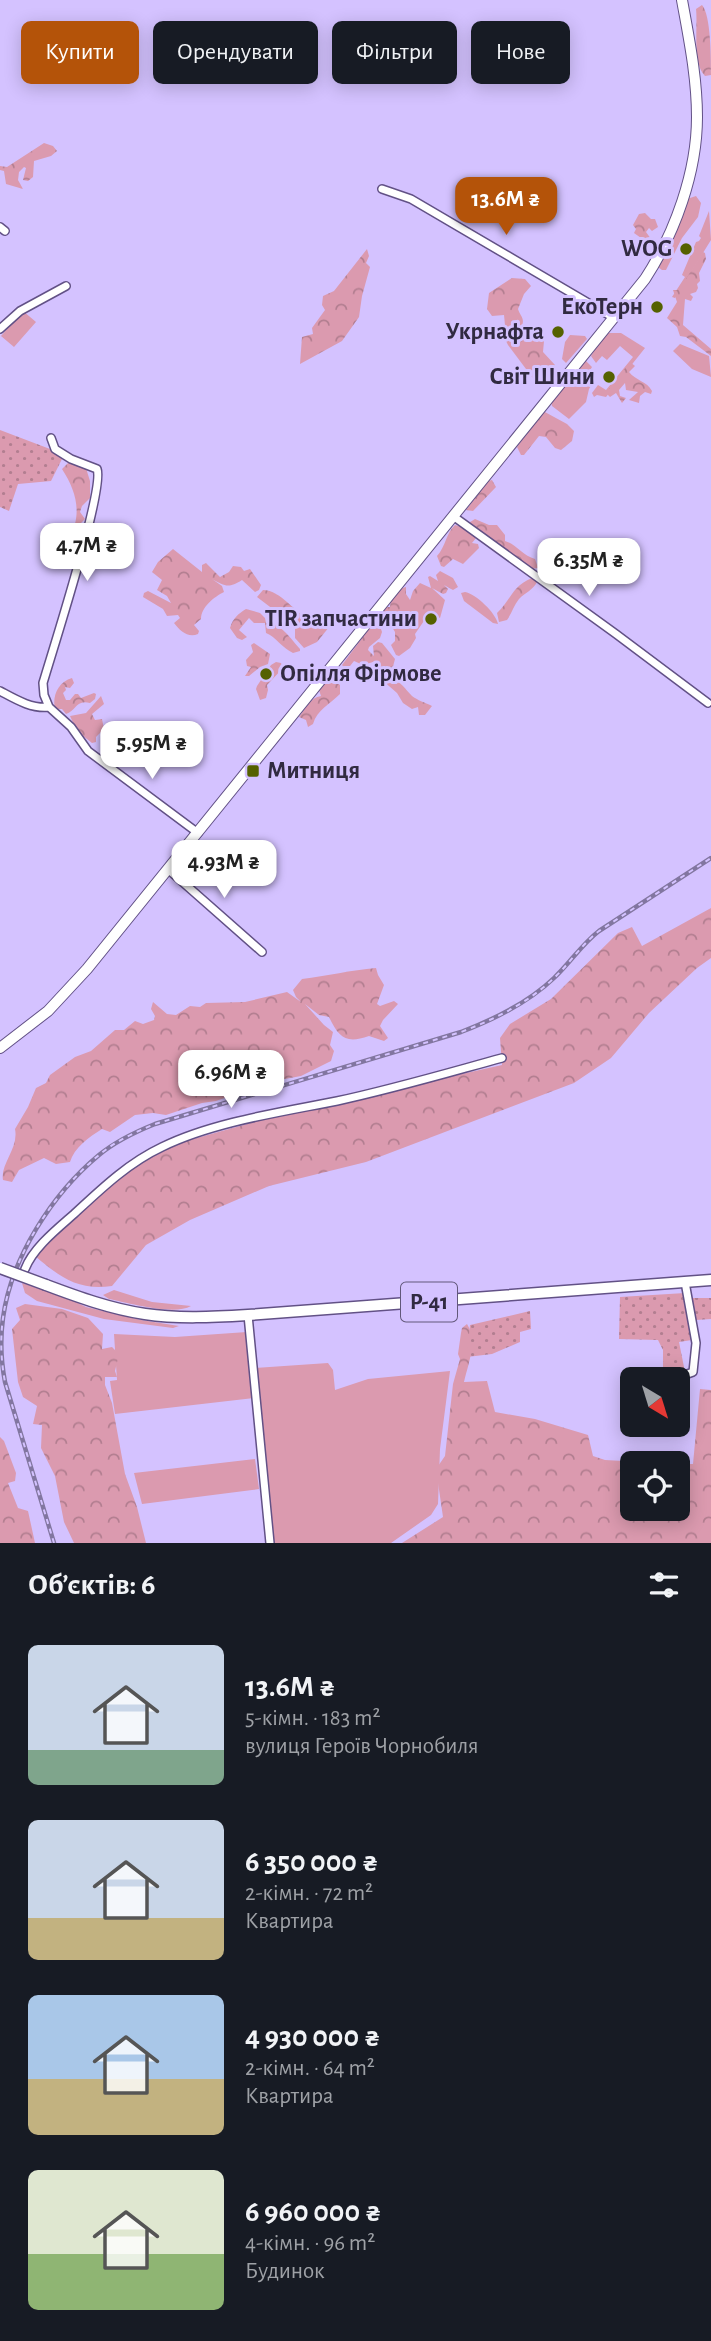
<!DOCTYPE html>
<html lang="uk">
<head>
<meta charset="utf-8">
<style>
  :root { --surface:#171b24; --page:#242831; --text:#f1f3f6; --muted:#9ea1a6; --accent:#b45309 }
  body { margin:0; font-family:"Alegreya Sans",sans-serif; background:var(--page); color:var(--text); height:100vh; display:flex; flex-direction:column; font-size:26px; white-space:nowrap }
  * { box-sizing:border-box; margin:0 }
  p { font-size:23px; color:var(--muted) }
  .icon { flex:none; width:38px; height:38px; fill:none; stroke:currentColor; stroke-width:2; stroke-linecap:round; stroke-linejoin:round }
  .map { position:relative; height:1543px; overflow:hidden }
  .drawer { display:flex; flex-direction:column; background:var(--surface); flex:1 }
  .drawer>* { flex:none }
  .hud { position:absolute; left:21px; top:21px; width:670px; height:63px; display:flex; gap:14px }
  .needle { width:46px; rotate:142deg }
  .buttons { position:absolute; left:620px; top:1367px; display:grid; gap:14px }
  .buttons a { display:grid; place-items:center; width:70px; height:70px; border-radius:10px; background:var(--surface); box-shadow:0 4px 18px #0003; font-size:35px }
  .price { position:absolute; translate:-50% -60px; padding:0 16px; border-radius:14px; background:#fff; color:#222; font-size:23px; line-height:46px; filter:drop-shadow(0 2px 4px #0008) }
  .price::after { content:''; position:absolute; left:50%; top:42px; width:21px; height:16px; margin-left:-10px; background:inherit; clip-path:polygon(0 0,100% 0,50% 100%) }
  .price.selected { background:var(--accent); color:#fff }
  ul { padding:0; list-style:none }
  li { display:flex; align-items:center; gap:21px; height:175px; padding:0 28px }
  li span { display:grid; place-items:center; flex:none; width:196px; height:140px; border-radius:10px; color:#555 }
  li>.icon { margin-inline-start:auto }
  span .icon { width:84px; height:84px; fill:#fffc; stroke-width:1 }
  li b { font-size:30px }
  h2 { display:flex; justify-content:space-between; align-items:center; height:84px; padding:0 28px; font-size:30px }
  .tag { padding:0 24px; border-radius:10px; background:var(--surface); box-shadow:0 4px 18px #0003; font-size:24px; line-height:63px }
  .tag.selected { background:var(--accent); color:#fff }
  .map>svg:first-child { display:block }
</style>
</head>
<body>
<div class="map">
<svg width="711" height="1543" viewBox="0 0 711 1543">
  <defs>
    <pattern id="forest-crowns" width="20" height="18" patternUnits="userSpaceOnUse" patternTransform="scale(1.75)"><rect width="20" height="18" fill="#db9aaf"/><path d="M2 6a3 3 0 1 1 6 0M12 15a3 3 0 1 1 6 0" fill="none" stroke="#b27e90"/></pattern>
    <pattern id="park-dots" width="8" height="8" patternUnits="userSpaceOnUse" patternTransform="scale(1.75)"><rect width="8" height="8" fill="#db9aaf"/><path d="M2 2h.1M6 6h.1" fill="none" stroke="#b27e90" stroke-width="1.8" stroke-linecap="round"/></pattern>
  </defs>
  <rect width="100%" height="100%" fill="#d4c2ff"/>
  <!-- grass -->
  <path fill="#db9aaf" d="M696,196L701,203L698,217L682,238L666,270H662L658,267L660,262L687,199Z
    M709,211L711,240L675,298L672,297L685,277L682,275L696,242L699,241L701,238L699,236Z
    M23,311L36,322L14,347L1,336Z
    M609,333H621L645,348L606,397L597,395L594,397L592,393L598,385L606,390L633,357L620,346L607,360L602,356L596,363L591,356L601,339Z
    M570,335L585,336L587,339L566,363L562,359L565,342Z
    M680,344L709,356L711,377L692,369L673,351Z
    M583,361H586L592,367L587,375L594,381L589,389L586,402L569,419L552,406L551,400L556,397Z
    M22,1283L68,1298L86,1307L141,1320L179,1326L173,1328L104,1319L37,1301L25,1293Z
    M114,1290L152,1302L191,1306C174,1316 129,1303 109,1299L103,1295Z
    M247,1332L254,1398L115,1414L110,1381L117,1380L114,1334L175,1337Z
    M328,1363L333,1370L335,1390L368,1379L450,1371L440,1449L438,1504L431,1515L391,1543H272C264,1485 262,1426 255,1368Z
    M255,1459L259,1489L142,1504L134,1473Z"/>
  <!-- forest -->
  <path fill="url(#forest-crowns)" d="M702,5C711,15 711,58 711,75L705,76C692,63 698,26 696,9Z
    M44,143L53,146L57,151L51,156L34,161L33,177L28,181L23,180L26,168L24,167L19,172L18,180L23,189L6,184L4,171L0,170V166L7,167Z
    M645,213L651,219H655L658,227L652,231L649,228L646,232L651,239L650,243H648L634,233L636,229L633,225L639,214Z
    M367,249L369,256L366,263L370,267L362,296L359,317L342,341L300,364L302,337L313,334L312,328L325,310L322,305L323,296L334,291Z
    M703,252L705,253L706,259L699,273L700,281L697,284L698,288L696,292L690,294L693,297L691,301L685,299L683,325L711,349V356L686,337L680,336L677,327L667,318L677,302L673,290H679Z
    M512,278L525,279L531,286L524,294L518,309C520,316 526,319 521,327L536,341L538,340L532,330H537L544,341L543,352L555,365L554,370L547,375L542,385L535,381L508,345L506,341L512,332L505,325L504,315L492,316L487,309L489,293Z
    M630,362L635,366L629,372C636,381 647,381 652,391L651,394L645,392L640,396L639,403L629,400L638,392L626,390L625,383L619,390L620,396L626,398L622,403L616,393L610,397L606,393Z
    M543,411L567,424L574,431L572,441L561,450L555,448L546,437L539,436L524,455H521L517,447Z
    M69,462L85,465L90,481V498L82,506L80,512L85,519L79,525L75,524C80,504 73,486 62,469Z
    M492,480L496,487L473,511L466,510L488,481Z
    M475,519L489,525H497L505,535V541C516,544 523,556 535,559L538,568L530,569L467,524Z
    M455,525L465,528L476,538L472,543L478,544L479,548L463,564L453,559L444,567L441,566L437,556C446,546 446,533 455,525Z
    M173,549L202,572V565L206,563L220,577L229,572L233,566L241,567L244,571L250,569L261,585L259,590L255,592L242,580C228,589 225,586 212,579L222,586L224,592C214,597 201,607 201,619L194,625L199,631L198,634C188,638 180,631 174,623L180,618L178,615L167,616L163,609L143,597L144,593L148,591L171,603L167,596L157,590L162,580L152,572L158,562Z
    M440,571L453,578L458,587L453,590L444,585L448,589L446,593L443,594L432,588L445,600L440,618L432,613L428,615L415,634L416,638L410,648L399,656L396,655L391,645L395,641V632L392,627L395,622L387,619L380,622L377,619L385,607H390C390,598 397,589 406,587V594L410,600L413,591L420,583L431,588L428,577L430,576L438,581L436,575Z
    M532,578L536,579L537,582C533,590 526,592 519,599C514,605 512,613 507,620L499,622L497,613C512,599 511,587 532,578Z
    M263,590C281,590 296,614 312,622L319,620L328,611L331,614L334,621L317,642L304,648L295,638V626L257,597Z
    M465,592C476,594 496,613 498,624L493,623L464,601L461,593Z
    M246,609L260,613L265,618L266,623C281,623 291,639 300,649V651L293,653C282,648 276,637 266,633L265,623H254L249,618L239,630L247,637L242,640L237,638L230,628C233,618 238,614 246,609Z
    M374,622L379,623L382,632L380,638L369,647L368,650L374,656L373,646L378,642L382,643L395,659L390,678C401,681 405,689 412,696C417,700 426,703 432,706L425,715H419L418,707L412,709L403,703L397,693L382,680L375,681L372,673L376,666L373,662L363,665L354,661L350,666L344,667L342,665Z
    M254,643L270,654L268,664L260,667L249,676H245L251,667L247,666L246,660L253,652L251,645Z
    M276,662L281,663L283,668L267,685L268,690L266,698L260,700L256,689L257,686L271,665Z
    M72,678L74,683L70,688L65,687L66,690L63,693L66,700H70L75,694H78L81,698L94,693L96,694L95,699L90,703C76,699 76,711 66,714L62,709H55C52,696 58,682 72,678Z
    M333,680L340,685V694C330,704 317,710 313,724L308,727L306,720L299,717C306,708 310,698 321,696L319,690L327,681Z
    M101,696L104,704L92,714L95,720L102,719L104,729L96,737V742L92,743L77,731L70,716L86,713Z
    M711,908V958L697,968L649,1013L611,1058L574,1083L366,1162L269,1186L190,1220L146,1245L112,1286C78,1291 60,1277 35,1256L119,1176L168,1146L279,1115L502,1065L500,1038L510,1024L551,999L618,933L632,927L642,946Z
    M376,968L378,975L384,985L377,1004L380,1006L394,1001L398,1004L383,1020L380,1026L388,1038L384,1041L369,1036C346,1044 339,1038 329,1017L319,1015L305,1004L324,1025L333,1032L330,1045L334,1051L331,1061L301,1076L269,1082L216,1101L202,1103L166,1115L153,1113L135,1115L110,1132L102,1129C89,1137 74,1148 70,1162L56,1164L44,1158L19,1170L12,1182L3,1180C0,1164 19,1148 15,1129L28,1107L36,1088L46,1083L50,1075L75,1057L91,1051L115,1030H124L135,1021L143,1024L154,1020L155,1016L151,1009L153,1002L167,1014L176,1015L190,1006L200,1007L206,1003L245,1002L287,992L301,1002L296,997L293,990L302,979C327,976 351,970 376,968Z
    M25,1304L62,1309L88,1318L103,1334L102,1349L112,1347L119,1354L115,1371L117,1377H105V1385L112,1403L125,1474L137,1507L146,1543H74L64,1522L55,1476L41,1448L42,1425L33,1424L37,1406L23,1397L18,1382L12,1329L20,1320L16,1308Z
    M467,1324C478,1340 468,1365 464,1382L487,1381L495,1412L535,1419L588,1435L593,1456L605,1460L660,1463H632V1508H677V1464H693L700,1389L711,1390V1543H402L443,1517L436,1469L445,1456L453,1384L460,1359L458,1354L461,1333L462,1328Z
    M0,1437L4,1441L16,1473L15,1481L8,1483L18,1508L28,1511L35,1543H0Z"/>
  <!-- park -->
  <path fill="url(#park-dots)" d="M0,430L50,449L63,457L51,481L18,484L9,511L0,507Z
    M685,1293L692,1340L679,1342L685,1372L680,1375L663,1373V1350L658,1340L619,1339L620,1297Z
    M692,1298H711V1319L696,1320Z
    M530,1311L531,1329L520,1332V1342L492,1354L467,1357L470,1325Z"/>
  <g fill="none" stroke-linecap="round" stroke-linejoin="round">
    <!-- street casing -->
    <g stroke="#625186" stroke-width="10">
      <path id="street" d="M382,189L411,199L614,318
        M0,227L5,231
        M0,329L20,311L66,286
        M51,438L55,449L71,459L97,469C105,488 52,652 43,683L44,695L49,707L71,727L88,751L198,833
        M453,516L616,634L708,703
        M0,691C15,699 31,709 49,707
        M169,870L262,952
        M25,1269C33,1248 57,1229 74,1214C101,1189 128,1163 162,1147C213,1122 282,1112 337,1101C393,1089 447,1073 502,1058
        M248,1315L270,1543
        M682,1376L693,1372L696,1343L685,1282"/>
    </g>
    <!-- secondary casing -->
    <g stroke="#625186" stroke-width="12">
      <path id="secondary" d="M0,1048L48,1011L87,969L645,279C675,233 697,172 697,117C697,77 689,39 682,0"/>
    </g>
    <!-- primary casing -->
    <g stroke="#625186" stroke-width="13">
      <path id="primary" d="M46,1285C78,1297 111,1309 145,1314C178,1319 214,1317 248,1315L711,1280"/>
    </g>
    <!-- street -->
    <use href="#street" stroke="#fff" stroke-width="7"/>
    <!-- secondary -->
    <use href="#secondary" stroke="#fff" stroke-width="10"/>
    <!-- primary -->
    <use href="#primary" stroke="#fff" stroke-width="10"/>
    <!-- rail casing -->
    <g stroke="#8276a0" stroke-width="4.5">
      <path id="rail" d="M54,1543L5,1382C1,1361 0,1340 3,1318C11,1258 52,1194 99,1155C116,1141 135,1132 155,1124L461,1032C495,1019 528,1003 554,978C570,963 582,944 599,931L711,858"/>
    </g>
    <!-- rail -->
    <use href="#rail" stroke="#d4c2ff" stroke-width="2" stroke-dasharray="5" stroke-linecap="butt"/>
    <!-- primary-bridge casing -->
    <g stroke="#625186" stroke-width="13" stroke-linecap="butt">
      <path id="primary-bridge" d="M0,1268L46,1285"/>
    </g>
    <!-- primary-bridge -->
    <use href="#primary-bridge" stroke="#fff" stroke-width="10"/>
  </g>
  <!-- markers -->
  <g fill="#556100" stroke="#d4c2ff" stroke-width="2.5">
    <circle cx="686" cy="249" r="7"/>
    <circle cx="657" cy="307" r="7"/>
    <circle cx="558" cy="332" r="7"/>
    <circle cx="609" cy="377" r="7"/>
    <circle cx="431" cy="619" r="7"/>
    <circle cx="266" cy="674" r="7"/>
    <rect x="246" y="764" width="14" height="14" rx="3.5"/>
  </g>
  <g text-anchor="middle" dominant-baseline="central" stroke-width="6" stroke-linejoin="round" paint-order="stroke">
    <!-- shield labels -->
    <rect fill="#d4c2ff" stroke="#62587a" stroke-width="2" x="401" y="1282.5" width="56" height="39" rx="5"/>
    <g font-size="23" font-weight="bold" fill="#312a41">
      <text x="429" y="1302">Р-41</text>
    </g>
    <!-- poi labels -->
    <g font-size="24" font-weight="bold" fill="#312a41" stroke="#d4c2ff" text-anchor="end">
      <text x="672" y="249">WOG</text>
      <text x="643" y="307">ЕкоТерн</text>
      <text x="544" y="332">Укрнафта</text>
      <text x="595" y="377">Світ Шини</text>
      <text x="417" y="619">TIR запчастини</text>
      <text x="280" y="674" text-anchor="start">Опілля Фірмове</text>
      <text x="267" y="771" text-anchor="start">Митниця</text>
    </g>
  </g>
</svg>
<div class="buttons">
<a><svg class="needle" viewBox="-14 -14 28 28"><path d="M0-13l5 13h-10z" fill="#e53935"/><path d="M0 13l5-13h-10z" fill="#9ea1a6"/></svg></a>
<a><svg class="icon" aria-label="locate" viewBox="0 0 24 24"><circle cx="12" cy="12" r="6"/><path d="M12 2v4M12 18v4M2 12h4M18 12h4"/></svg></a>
</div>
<b class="price selected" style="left:506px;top:237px">13.6M ₴</b>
<b class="price" style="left:87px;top:583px">4.7M ₴</b>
<b class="price" style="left:589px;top:598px">6.35M ₴</b>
<b class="price" style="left:152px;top:781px">5.95M ₴</b>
<b class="price" style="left:224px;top:900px">4.93M ₴</b>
<b class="price" style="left:231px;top:1110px">6.96M ₴</b>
<div class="hud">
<a class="tag selected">Купити</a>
<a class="tag">Орендувати</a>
<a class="tag">Фільтри</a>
<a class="tag">Нове</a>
</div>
</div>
<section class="drawer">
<h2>Об’єктів: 6<svg class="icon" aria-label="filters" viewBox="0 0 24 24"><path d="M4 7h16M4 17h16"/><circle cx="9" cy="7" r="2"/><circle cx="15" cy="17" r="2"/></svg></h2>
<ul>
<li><span style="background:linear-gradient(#c9d6e8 75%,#7fa58c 0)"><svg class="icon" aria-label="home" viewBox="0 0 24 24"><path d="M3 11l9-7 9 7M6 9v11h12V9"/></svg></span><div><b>13.6M ₴</b><p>5-кімн. · 183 m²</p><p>вулиця Героїв Чорнобиля</p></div></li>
<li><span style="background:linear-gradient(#c9d6e8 70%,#c2b280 0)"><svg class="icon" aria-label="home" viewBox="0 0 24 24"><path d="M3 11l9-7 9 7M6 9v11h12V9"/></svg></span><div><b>6 350 000 ₴</b><p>2-кімн. · 72 m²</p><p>Квартира</p></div></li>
<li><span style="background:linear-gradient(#a9c7e8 60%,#c2b280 0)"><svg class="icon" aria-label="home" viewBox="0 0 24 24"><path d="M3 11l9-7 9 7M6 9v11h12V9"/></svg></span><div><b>4 930 000 ₴</b><p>2-кімн. · 64 m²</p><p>Квартира</p></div></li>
<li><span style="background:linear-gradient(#dfe7d0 60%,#8fb573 0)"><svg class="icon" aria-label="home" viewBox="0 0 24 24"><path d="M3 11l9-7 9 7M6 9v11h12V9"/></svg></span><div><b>6 960 000 ₴</b><p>4-кімн. · 96 m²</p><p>Будинок</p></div></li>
</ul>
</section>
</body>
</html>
